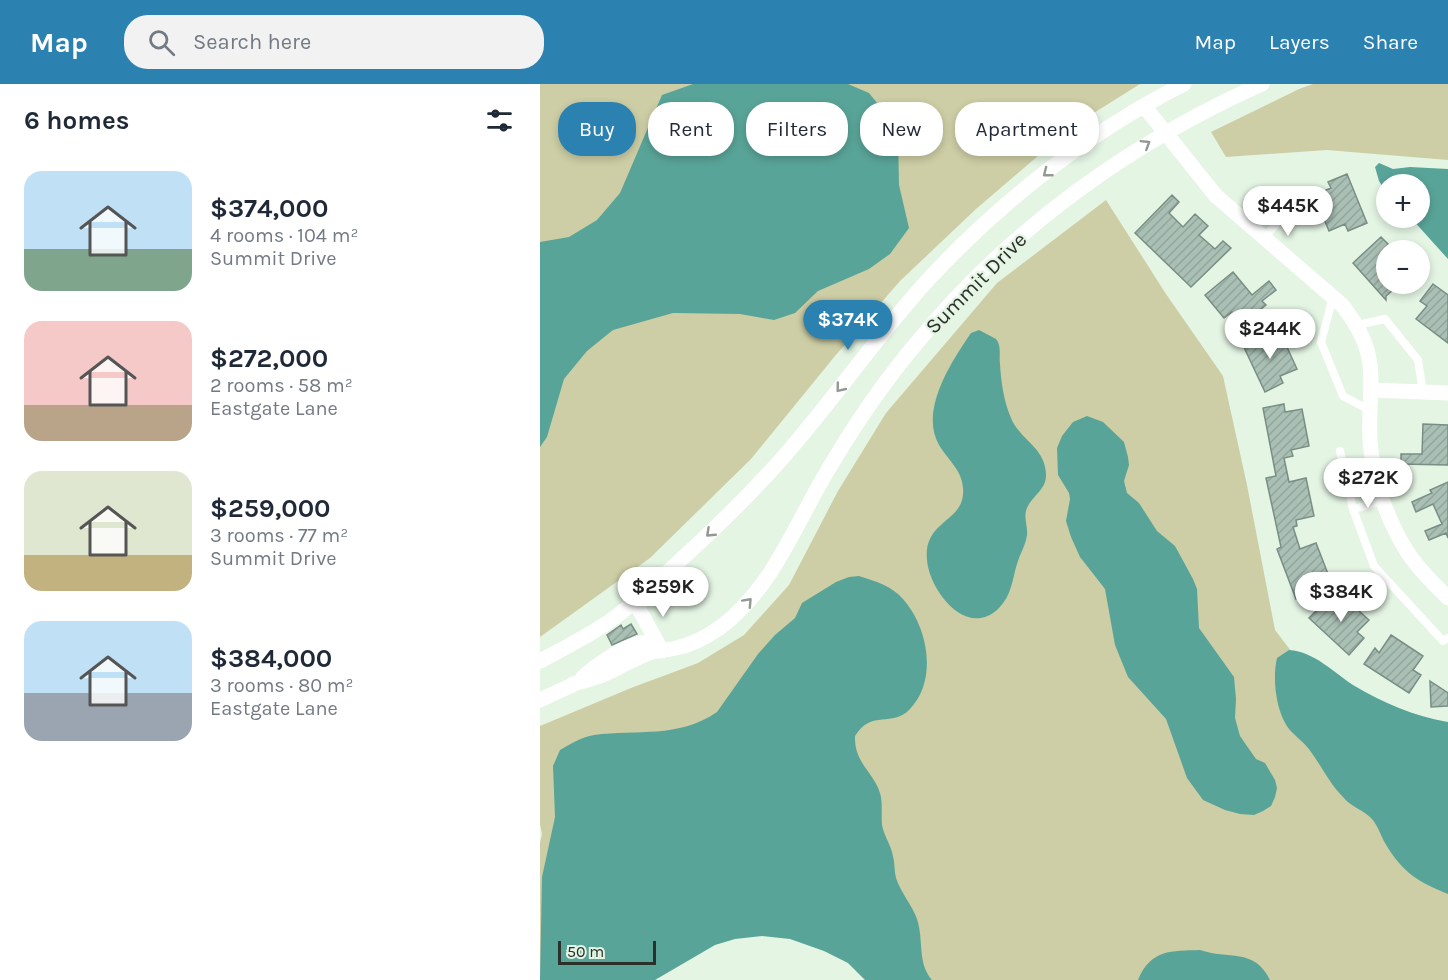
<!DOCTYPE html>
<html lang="en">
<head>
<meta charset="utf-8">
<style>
  :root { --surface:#fff; --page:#f2f2f3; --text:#1f2937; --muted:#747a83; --accent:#2b81b0 }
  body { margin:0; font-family:Karla,sans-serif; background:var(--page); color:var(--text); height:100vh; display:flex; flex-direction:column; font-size:22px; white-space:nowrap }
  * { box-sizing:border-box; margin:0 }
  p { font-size:20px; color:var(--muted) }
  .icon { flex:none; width:33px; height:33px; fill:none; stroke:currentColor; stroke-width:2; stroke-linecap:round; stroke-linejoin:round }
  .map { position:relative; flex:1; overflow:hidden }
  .panel { display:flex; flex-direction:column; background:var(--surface); width:540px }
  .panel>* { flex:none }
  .hud { position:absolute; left:18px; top:18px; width:570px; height:54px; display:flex; gap:12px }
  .tools { position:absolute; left:836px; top:90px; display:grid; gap:12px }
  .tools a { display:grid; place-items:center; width:54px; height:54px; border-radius:50%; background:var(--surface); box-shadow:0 3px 9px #0003; font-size:30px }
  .scale { position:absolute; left:18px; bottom:15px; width:98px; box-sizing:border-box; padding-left:6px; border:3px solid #2a302a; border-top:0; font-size:16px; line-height:21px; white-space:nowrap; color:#2a302a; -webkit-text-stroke:4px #e4f5e4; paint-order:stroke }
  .price { position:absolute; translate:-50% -51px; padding:0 14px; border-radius:21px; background:#fff; color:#222; font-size:20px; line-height:39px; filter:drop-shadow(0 2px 3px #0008) }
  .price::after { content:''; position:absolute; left:50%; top:36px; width:18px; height:14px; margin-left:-9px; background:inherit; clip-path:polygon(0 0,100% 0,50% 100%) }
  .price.current { background:var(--accent); color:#fff }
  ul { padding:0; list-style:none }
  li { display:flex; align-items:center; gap:18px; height:150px; padding:0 24px }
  li span { display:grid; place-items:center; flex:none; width:168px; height:120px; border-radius:18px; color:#555 }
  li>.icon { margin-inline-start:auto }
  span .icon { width:72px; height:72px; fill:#fffc; stroke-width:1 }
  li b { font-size:26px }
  h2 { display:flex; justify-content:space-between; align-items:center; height:72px; padding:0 24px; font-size:26px }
  .pill { padding:0 21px; border-radius:24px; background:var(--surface); box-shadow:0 3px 9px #0003; font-size:21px; line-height:54px }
  .pill.current { background:var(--accent); color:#fff }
  header { display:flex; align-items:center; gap:36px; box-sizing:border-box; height:84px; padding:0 30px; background:var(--accent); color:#fff }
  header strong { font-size:28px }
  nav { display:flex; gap:33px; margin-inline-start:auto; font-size:21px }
  .search { width:420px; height:54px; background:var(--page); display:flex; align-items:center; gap:15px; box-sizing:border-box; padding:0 21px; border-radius:24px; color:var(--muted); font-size:22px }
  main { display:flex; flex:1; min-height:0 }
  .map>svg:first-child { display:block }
</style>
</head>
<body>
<header>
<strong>Map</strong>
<div class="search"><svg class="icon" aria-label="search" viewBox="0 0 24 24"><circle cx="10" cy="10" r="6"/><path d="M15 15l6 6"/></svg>Search here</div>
<nav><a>Map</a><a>Layers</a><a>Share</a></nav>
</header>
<main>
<section class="panel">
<h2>6 homes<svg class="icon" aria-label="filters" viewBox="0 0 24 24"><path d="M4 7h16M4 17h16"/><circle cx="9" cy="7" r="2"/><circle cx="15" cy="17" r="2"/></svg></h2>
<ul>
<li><span style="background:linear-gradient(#bfe0f5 65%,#7fa58c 0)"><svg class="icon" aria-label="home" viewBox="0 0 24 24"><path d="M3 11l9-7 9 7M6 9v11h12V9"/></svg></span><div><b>$374,000</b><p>4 rooms · 104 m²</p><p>Summit Drive</p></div></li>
<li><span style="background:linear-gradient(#f6c9c9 70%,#b9a48a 0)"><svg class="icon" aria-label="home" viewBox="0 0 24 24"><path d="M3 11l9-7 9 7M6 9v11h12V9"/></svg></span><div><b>$272,000</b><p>2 rooms · 58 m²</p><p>Eastgate Lane</p></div></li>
<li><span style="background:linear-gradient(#dfe7d0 70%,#c2b280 0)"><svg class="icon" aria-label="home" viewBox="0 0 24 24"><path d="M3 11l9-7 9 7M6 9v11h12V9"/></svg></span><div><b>$259,000</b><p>3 rooms · 77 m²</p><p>Summit Drive</p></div></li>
<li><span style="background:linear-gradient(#bfe0f5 60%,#9aa5b1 0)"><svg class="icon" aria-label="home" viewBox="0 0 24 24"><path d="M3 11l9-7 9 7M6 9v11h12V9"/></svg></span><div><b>$384,000</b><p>3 rooms · 80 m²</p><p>Eastgate Lane</p></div></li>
</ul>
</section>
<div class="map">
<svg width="908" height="896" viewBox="0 0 908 896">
  <defs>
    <pattern id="building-hatch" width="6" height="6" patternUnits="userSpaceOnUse" patternTransform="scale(1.5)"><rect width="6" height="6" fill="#aac0b5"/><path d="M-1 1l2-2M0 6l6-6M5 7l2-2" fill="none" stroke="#92a59c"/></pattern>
  </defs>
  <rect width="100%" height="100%" fill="#e4f5e4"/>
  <!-- grass -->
  <path fill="#cdcea5" d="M0,0H600L533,42L436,125L360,197L295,272L211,375L110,474L0,553Z
    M773,0H908V76L787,66L686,73L671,48L759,5Z
    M566,116L626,210L683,292L707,401L735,546L908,772V896H350L309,811L0,896V759L2,750L0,740V642L91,604L158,579L204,551L249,501L298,407L346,329L457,199Z"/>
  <!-- water -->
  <path fill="#59a498" d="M153,0H308L329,9L342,25L358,51L359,101L369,144L350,170L329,185L278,207L255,229L234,236L200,230L133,229L73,246L47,267L24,295L7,353L0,363V158L29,153L57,136L80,109L122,11Z
    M839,79L853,85L870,83L908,85V175L871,134H879V100H846V108L839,97L835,83Z
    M439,246L456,255L458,258C461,265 459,273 460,280C461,298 464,318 471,334C480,356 505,363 506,390C507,405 493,411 487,424C483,433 488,442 487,451C486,460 481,468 478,477C472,494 473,511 457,526C425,554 389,505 387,476C383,435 426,439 423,404C422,386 408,376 399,361C379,326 412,277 431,249Z
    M547,332L563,338L584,358L588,373L589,381L584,397L587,409L599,419L617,447L635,462L653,495L657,505L659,544L694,593L696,615L695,634L700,652L716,675L725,679L735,696L737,704L735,713L731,722L723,727L714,731L700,730L685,726L663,716L647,694L626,635L588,593L575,561L565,505L540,473L531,453L526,437L530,415L529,409L518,391L517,364L522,352L533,338Z
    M319,492C335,497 352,502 363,515C388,543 398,596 370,625C352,644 332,625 315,652C314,679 333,687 340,709C343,720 341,731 342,741C344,752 351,761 353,772C355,779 354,787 356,794C361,809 372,821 377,835C384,856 377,879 392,896H325L308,879L284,867L250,855L222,852L195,855L175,861L115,896H0L2,793L15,733L13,682L20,666C30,660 42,653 54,651C98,645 137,655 177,628L218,570L235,551L255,534L262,519L296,498L309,493Z
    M749,566C775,568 793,588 813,601C843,619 874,632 908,638V810C878,798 862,788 845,759C841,752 838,742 832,735C824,726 811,723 803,713C790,700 782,683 771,668C766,660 756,653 749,645C736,628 732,595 737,574Z
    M660,866C688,876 714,863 730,896H598C611,865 631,867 660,866Z"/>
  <!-- building -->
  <path fill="url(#building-hatch)" stroke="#798e84" stroke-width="1.5" d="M807,90L827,139L808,147L805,140L789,147L774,111L791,104L788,98Z
    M632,111L639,118L629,129L643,143L655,130L668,142L659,151L675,165L683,157L691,164L651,203L595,149Z
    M841,153L854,166H846V200H860L846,212V216L813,179Z
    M693,188L712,211L729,197L736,206L722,217L726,221L709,235L705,230L698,235L692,228L684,234L665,211Z
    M893,200L908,211V259L876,235L887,222L880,217Z
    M722,250L725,257L741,250L757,285L740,292L743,299L725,308L702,259Z
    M744,320L745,328L762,325L769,362L751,366L753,372L744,374L749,398L766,394L774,432L756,436L757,442L753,443L760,465L776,459L790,495L773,502L775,508L756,515L737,465L741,463L726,394L736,392L723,324Z
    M883,340L908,341V381L861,380V370H882Z
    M908,398V454L906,449L889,456L885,447L902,440L893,420L876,428L872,418L892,409L890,406Z
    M800,510L829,536L817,548L824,554L809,571L769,534L783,520L787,524Z
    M91,540L97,550L72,561L67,551L81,541L83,545Z
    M851,551L883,572L873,586L881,591L869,609L824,580L835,564L839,569Z
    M890,597L908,609V622L891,623Z"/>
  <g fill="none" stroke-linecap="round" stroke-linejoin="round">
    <!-- service -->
    <path stroke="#fff" stroke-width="8" d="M724,154L752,122
      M793,213L781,258L803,312L829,326
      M817,241L845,235L878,276L883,308
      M800,367L813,425L842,417
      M813,425L834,482L903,557L908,554"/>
    <!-- minor -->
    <path stroke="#fff" stroke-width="15" d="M604,22L676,112L802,221C844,274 827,298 830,357C833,396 847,436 868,469C879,486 894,500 908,514
      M832,306L908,309
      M95,518L122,567
      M0,577C23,565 46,553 67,539C91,523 112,502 133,483C177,443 219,403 257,357C301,305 340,249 386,198C458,120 548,48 644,0
      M43,593C56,582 93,554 110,559C114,561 118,564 122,567
      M33,600C44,597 55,594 65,590C81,583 96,573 112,568C120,566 128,566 136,564C151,561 165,554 178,545C231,507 253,445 285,391C313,343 344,297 380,255C471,144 592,58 722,0
      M0,616L41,597"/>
  </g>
  <!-- one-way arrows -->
  <defs><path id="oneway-chevron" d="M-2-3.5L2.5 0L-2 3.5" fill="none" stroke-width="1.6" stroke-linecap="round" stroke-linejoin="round" transform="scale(1.5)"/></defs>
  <g stroke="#949894">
    <use href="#oneway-chevron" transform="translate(606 60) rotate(-32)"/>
    <use href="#oneway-chevron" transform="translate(507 89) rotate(142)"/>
    <use href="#oneway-chevron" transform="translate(300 304) rotate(129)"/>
    <use href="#oneway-chevron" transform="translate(170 449) rotate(137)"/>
    <use href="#oneway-chevron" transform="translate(208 518) rotate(-47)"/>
  </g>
  <g text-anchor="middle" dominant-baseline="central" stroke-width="4.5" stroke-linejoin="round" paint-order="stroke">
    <!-- street labels -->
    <g font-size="21" fill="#2a302a" stroke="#e4f5e4">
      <text transform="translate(436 199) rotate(-45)">Summit Drive</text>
    </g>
  </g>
</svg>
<div class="tools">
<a>+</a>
<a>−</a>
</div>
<div class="scale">50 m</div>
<b class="price" style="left:748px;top:153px">$445K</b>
<b class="price current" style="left:308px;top:267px">$374K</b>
<b class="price" style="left:730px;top:276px">$244K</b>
<b class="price" style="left:828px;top:425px">$272K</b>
<b class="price" style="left:123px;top:534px">$259K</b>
<b class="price" style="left:801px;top:539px">$384K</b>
<div class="hud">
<a class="pill current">Buy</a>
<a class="pill">Rent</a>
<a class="pill">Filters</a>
<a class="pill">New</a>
<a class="pill">Apartment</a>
</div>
</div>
</main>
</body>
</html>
